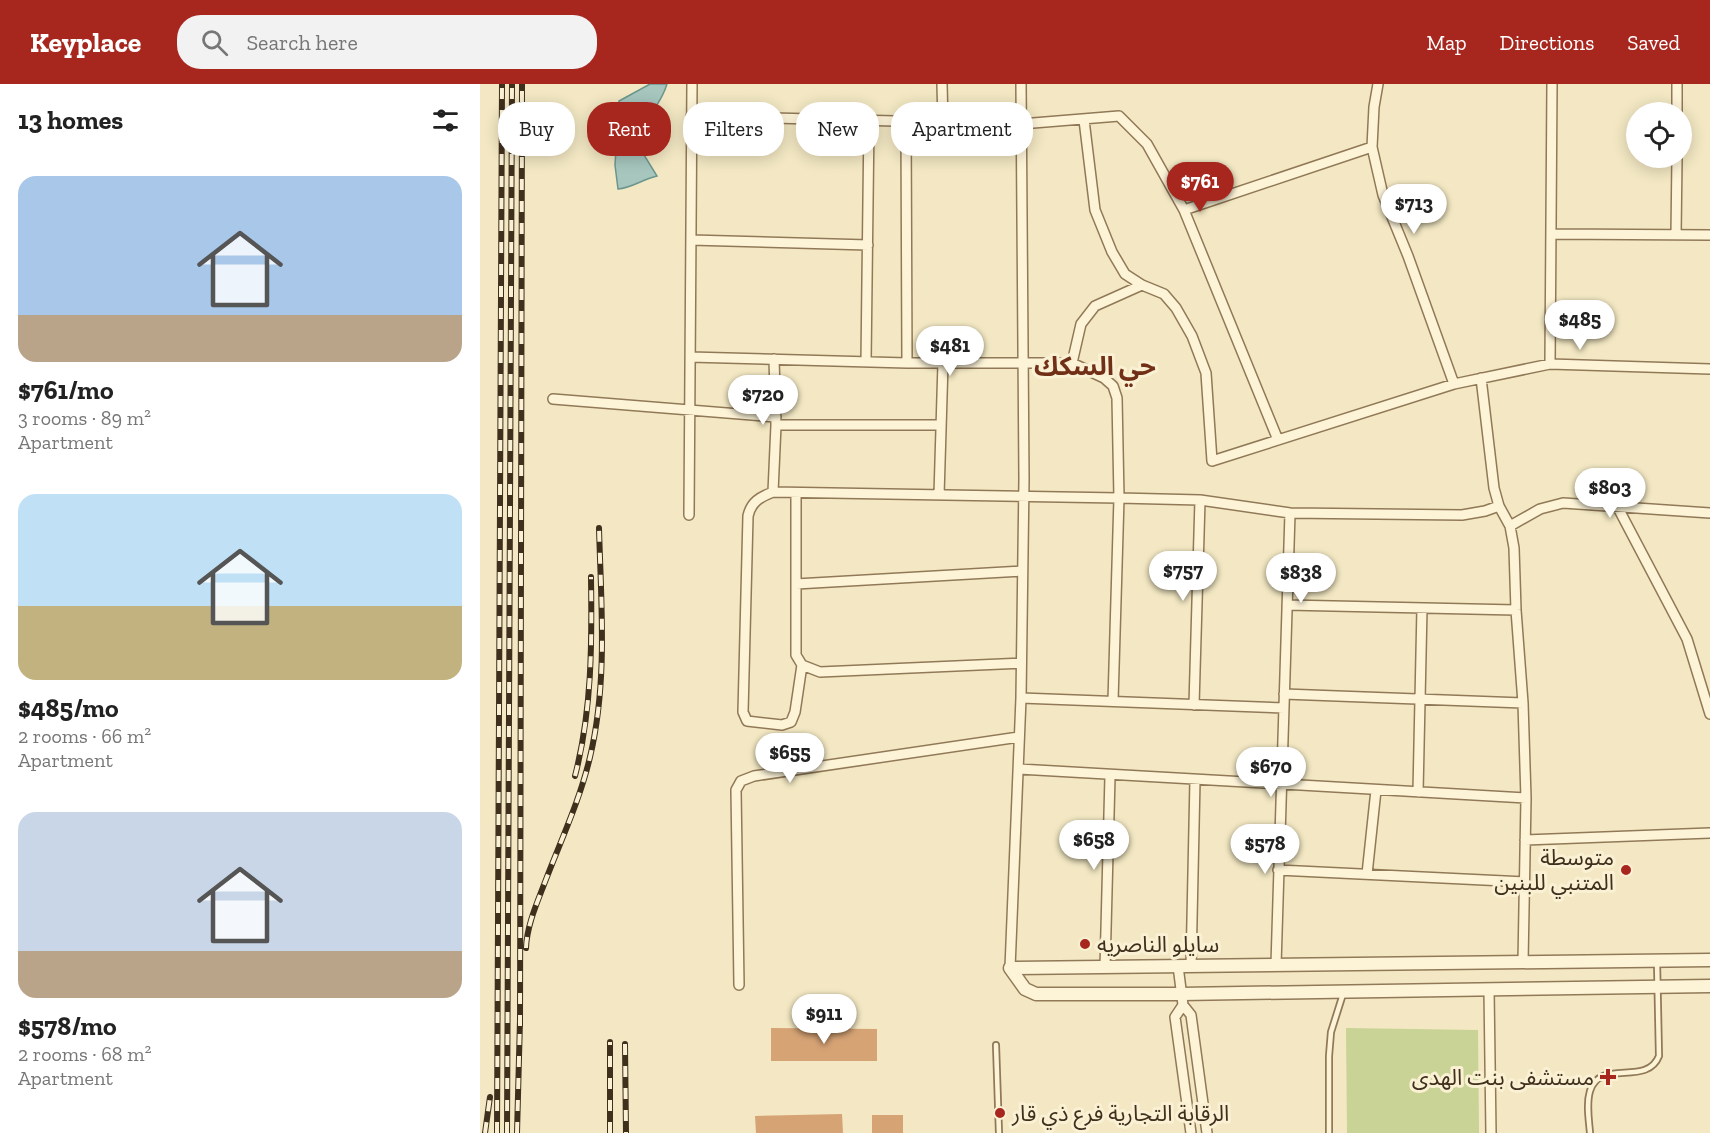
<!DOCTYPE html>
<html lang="en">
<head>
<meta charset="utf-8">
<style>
  :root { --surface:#fff; --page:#f2f2f2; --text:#222; --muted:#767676; --accent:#a7271f }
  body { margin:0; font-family:"Zilla Slab","Noto Sans Arabic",serif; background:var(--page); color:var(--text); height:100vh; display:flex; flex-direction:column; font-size:22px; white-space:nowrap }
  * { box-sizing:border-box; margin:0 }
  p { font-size:20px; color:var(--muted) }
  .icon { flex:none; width:33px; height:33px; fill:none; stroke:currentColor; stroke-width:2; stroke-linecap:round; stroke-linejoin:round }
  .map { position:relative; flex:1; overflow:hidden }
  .sheet { display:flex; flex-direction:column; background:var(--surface); width:480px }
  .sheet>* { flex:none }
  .guide { position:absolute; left:18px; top:18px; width:570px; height:54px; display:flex; gap:12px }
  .tools { position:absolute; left:1146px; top:18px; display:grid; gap:12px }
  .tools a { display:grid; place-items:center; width:66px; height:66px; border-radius:50%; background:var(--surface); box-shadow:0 3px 15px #0003; font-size:30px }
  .price { position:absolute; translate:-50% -51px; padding:0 14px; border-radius:21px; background:#fff; color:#222; font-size:20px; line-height:39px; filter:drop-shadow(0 2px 3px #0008) }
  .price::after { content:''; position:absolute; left:50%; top:36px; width:18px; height:14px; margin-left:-9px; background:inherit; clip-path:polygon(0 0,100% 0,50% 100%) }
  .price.active { background:var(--accent); color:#fff }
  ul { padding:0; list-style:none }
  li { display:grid; align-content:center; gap:12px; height:318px; padding:0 18px }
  li span { display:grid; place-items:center; height:186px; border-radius:18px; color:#555 }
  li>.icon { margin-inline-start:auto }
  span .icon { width:108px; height:108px; fill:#fffc; stroke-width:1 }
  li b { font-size:26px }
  h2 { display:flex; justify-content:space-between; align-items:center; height:72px; padding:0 18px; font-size:26px }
  .chip { padding:0 21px; border-radius:24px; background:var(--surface); box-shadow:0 3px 15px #0003; font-size:21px; line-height:54px }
  .chip.active { background:var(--accent); color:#fff }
  header { display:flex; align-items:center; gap:36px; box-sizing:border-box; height:84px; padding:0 30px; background:var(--accent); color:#fff }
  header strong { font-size:28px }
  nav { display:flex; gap:33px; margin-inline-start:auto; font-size:21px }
  .search { width:420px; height:54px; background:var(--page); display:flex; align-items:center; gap:15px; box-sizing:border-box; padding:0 21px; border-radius:24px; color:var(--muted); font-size:22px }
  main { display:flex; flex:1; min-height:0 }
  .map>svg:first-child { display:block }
</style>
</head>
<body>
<header>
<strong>Keyplace</strong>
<div class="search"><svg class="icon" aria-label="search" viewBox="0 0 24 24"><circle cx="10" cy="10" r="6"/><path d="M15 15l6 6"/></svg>Search here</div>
<nav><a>Map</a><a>Directions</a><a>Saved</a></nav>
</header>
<main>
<section class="sheet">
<h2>13 homes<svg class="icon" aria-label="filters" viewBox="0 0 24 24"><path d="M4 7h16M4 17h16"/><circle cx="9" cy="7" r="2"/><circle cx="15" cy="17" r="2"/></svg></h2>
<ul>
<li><span style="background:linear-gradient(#a9c7e8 75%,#b9a48a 0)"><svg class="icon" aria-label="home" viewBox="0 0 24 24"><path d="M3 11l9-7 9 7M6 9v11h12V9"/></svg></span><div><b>$761/mo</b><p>3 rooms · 89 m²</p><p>Apartment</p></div></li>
<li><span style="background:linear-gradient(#bfe0f5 60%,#c2b280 0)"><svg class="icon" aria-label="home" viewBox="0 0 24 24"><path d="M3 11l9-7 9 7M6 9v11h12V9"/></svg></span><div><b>$485/mo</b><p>2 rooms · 66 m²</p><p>Apartment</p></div></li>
<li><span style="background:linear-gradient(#c9d6e8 75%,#b9a48a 0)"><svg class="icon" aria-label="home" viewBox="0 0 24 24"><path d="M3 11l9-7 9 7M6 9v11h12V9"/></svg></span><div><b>$578/mo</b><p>2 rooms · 68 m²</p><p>Apartment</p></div></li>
</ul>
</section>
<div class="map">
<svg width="1230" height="1049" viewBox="0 0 1230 1049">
  <rect width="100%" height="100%" fill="#f3e8c3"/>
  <!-- green -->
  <path fill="#c8d395" d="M866,944L998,946L999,1049H867Z"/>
  <!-- water -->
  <path fill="#a6c6be" stroke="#6b968e" stroke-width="1.5" d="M170,0H187C181,22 162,37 156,58L177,92C163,95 152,104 138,105L135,81L139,17Z"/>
  <!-- building -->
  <path fill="#d6a375" d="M291,944L397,945V977H291Z
    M362,1030L363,1049H276L275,1032Z
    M392,1031H423V1049H392Z"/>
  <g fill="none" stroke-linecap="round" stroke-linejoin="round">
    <!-- service casing -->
    <g stroke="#917957" stroke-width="8">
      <path id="service" d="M516,961L519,1049
        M849,1049V972L851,948L863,910
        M1110,1049C1109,1036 1106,1020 1110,1007C1120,974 1167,1003 1179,972L1177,877"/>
    </g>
    <!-- minor casing -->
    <g stroke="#917957" stroke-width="12">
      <path id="minor" d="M462,0L463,39
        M898,0L894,23L892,63L903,111L928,172L974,300
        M1197,28V0
        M211,32L541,40L639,32L667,60L704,126L798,356
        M604,36L615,126L632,168L645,190L662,201L684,210L696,224L712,252L726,289L732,377L974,300L1070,280L1230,285
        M426,38L427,279
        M704,126L892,63
        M1072,150L1230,151
        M1196,151L1197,74
        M211,156L388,161
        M210,273L427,279H592L624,294L633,302L637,314L639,414L293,408C280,413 271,418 268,432L263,628L267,637L302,641L311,638L315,628L322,581
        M386,278L389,37
        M592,279L601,240L615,222L662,201
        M1070,280L1072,0
        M1001,294L1014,404L1019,422L1030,442L1034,464L1036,526L1043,619L1046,714L1043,878
        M73,315L296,333
        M296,341H461
        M293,408L296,341L294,275
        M316,409V571L322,581L340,588L541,579
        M459,411L463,279
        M1137,422L1207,555L1230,630
        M209,431L212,0
        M1030,442L1060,425L1083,419L1230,429
        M316,500L542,487
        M807,521L1036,526
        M804,610L1043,619
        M541,614L804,624
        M633,617L639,414L720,416L810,429L982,431L1005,427L1019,422
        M714,621L720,416
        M539,685L1046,714
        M938,708L942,524
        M1045,756L1230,749
        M798,786L1045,798
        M887,790L896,706
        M796,881L810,429
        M698,882L703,921L711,931L727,1049
        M711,882L715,696
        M625,883L630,692
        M530,884L541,614L544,395L541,0
        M259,901L256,706L261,697L274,692L539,653
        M1009,906L1011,1049
        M703,921L695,933L711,1049"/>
    </g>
    <!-- tertiary casing -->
    <g stroke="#917957" stroke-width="15">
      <path id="tertiary" d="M1230,876L530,884L545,905L556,910H701L1230,902"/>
    </g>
    <!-- service -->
    <use href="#service" stroke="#fdf4d8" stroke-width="4.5"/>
    <!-- minor -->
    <use href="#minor" stroke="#fdf4d8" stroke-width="9"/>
    <!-- tertiary -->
    <use href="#tertiary" stroke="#fdf4d8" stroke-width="12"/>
    <!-- rail casing -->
    <g stroke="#3f2f1d" stroke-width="6">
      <path id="rail" d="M95,692C112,626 112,560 111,493
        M46,864C47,841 57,819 65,798C81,756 100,716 110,673C128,598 121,519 119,444
        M40,942L42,0
        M145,960L146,1049
        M5,1049L10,1013
        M17,1049L22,0
        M27,1049L32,0
        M37,1049L40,936
        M130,1049V958"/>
    </g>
    <!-- rail -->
    <use href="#rail" stroke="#faf1d4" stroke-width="4" stroke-dasharray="11" stroke-linecap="butt"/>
  </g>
  <!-- markers -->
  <g fill="#a7271f" stroke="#faf1d4" stroke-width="2">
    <circle cx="1146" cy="786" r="6"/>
    <circle cx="605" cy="860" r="6"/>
    <path d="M1125 984h6v6h6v6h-6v6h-6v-6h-6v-6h6z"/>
    <circle cx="520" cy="1029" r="6"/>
  </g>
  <g text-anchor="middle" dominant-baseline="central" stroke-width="6" stroke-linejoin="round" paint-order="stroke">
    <!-- poi labels -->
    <g font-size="22" fill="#3f2f1d" stroke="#faf1d4" text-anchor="end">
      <text x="1134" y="773">متوسطة<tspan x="1134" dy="25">المتنبي للبنين</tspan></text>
      <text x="617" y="860" text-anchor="start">سايلو الناصريه</text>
      <text x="1114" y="993">مستشفى بنت الهدى</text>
      <text x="532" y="1029" text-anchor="start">الرقابة التجارية فرع ذي قار</text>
    </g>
    <!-- quarter labels -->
    <g font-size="26" font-weight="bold" fill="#712f17" stroke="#faf1d4">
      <text x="615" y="282">حي السكك</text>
    </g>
  </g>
</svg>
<div class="tools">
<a><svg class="icon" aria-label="locate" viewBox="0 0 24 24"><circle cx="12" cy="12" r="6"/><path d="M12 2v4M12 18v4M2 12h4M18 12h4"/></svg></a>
</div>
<b class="price active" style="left:720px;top:129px">$761</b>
<b class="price" style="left:934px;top:151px">$713</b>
<b class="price" style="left:1100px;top:267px">$485</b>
<b class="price" style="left:470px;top:293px">$481</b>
<b class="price" style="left:283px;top:342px">$720</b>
<b class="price" style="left:1130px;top:435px">$803</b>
<b class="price" style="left:703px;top:518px">$757</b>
<b class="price" style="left:821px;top:520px">$838</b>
<b class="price" style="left:310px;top:700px">$655</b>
<b class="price" style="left:791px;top:714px">$670</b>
<b class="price" style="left:614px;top:787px">$658</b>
<b class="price" style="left:785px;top:791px">$578</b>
<b class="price" style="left:344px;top:961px">$911</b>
<div class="guide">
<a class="chip">Buy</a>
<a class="chip active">Rent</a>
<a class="chip">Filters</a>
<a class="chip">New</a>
<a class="chip">Apartment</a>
</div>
</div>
</main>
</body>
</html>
